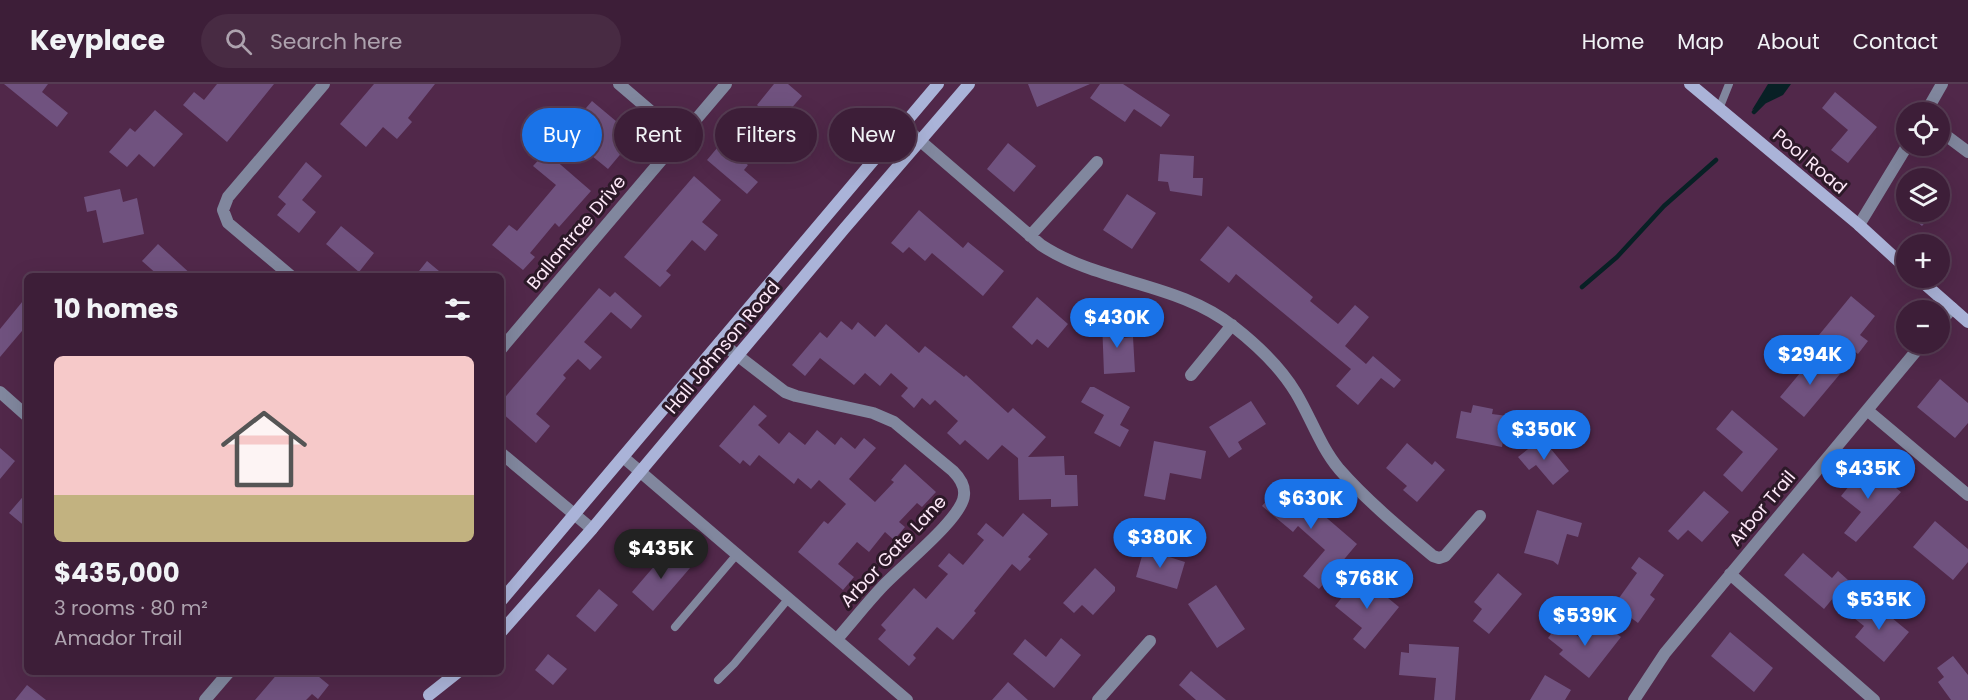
<!DOCTYPE html>
<html lang="en">
<head>
<meta charset="utf-8">
<style>
  :root { --surface:#3d1e38; --page:#482b43; --text:#f1f3f6; --muted:#ada2ae; --line:#563c53; --accent:#1a73e8 }
  body { margin:0; font-family:Poppins,sans-serif; background:var(--page); color:var(--text); height:100vh; display:flex; flex-direction:column; font-size:22px; white-space:nowrap }
  * { box-sizing:border-box; margin:0 }
  p { font-size:20px; color:var(--muted) }
  .icon { flex:none; width:33px; height:33px; fill:none; stroke:currentColor; stroke-width:2; stroke-linecap:round; stroke-linejoin:round }
  .map { position:relative; flex:1; overflow:hidden }
  .details { position:absolute; left:24px; top:189px; width:480px; height:402px; display:flex; flex-direction:column; background:var(--surface); border-radius:9px; box-shadow:0 6px 24px #0002,0 0 0 2px var(--line) }
  .details>* { flex:none }
  .guide { position:absolute; left:522px; top:24px; width:570px; height:54px; display:flex; gap:12px }
  .fabs { position:absolute; left:1896px; top:18px; display:grid; gap:12px }
  .fabs a { display:grid; place-items:center; width:54px; height:54px; border-radius:50%; background:var(--surface); box-shadow:0 6px 24px #0002,0 0 0 2px var(--line); font-size:30px }
  .price { position:absolute; translate:-50% -51px; padding:0 14px; border-radius:21px; background:var(--accent); color:#fff; font-size:20px; line-height:39px; filter:drop-shadow(0 2px 3px #0008) }
  .price::after { content:''; position:absolute; left:50%; top:36px; width:18px; height:14px; margin-left:-9px; background:inherit; clip-path:polygon(0 0,100% 0,50% 100%) }
  .price.on { background:#222; color:#fff }
  ul { padding:0; list-style:none }
  li { display:grid; align-content:center; gap:12px; height:318px; padding:0 30px }
  li span { display:grid; place-items:center; height:186px; border-radius:9px; color:#555 }
  li>.icon { margin-inline-start:auto }
  span .icon { width:108px; height:108px; fill:#fffc; stroke-width:1 }
  li b { font-size:26px }
  h2 { display:flex; justify-content:space-between; align-items:center; height:72px; padding:0 30px; font-size:26px }
  .tag { padding:0 21px; border-radius:27px; background:var(--surface); box-shadow:0 6px 24px #0002,0 0 0 2px var(--line); font-size:21px; line-height:54px }
  .tag.on { background:var(--accent); color:#fff }
  header { display:flex; align-items:center; gap:36px; box-sizing:border-box; height:84px; padding:0 30px; background:var(--surface); border-bottom:2px solid var(--line) }
  header strong { font-size:28px }
  nav { display:flex; gap:33px; margin-inline-start:auto; font-size:21px }
  .search { width:420px; height:54px; background:var(--page); display:flex; align-items:center; gap:15px; box-sizing:border-box; padding:0 21px; border-radius:33px; color:var(--muted); font-size:22px }
  .map>svg:first-child { display:block }
</style>
</head>
<body>
<header>
<strong>Keyplace</strong>
<div class="search"><svg class="icon" aria-label="search" viewBox="0 0 24 24"><circle cx="10" cy="10" r="6"/><path d="M15 15l6 6"/></svg>Search here</div>
<nav><a>Home</a><a>Map</a><a>About</a><a>Contact</a></nav>
</header>
<div class="map">
<svg width="1968" height="616" viewBox="0 0 1968 616">
  <rect width="100%" height="100%" fill="#51284a"/>
  <!-- water -->
  <path fill="#082025" d="M1768,0H1791L1783,11L1752,26Z"/>
  <g fill="none" stroke-linecap="round" stroke-linejoin="round">
    <!-- stream -->
    <path stroke="#082025" stroke-width="4.5" d="M1754,28L1763,19
      M1582,203L1617,173L1664,122L1716,76"/>
  </g>
  <!-- building -->
  <path fill="#70527f" d="M4,0H48L42,8L68,29L57,43Z
    M217,0H274L227,58L183,21L194,8L204,16Z
    M374,0H435L408,34L412,38L397,55L383,43L366,63L340,40Z
    M774,0H788L802,12L789,27L795,32L793,34L814,49L805,61L757,21Z
    M1028,0H1090L1037,23Z
    M1100,0H1123L1170,31L1161,43L1134,25L1125,38L1090,14Z
    M1835,8L1877,43L1848,79L1831,66L1848,46L1822,24Z
    M592,17L635,53L608,85L581,63L597,45L580,31Z
    M155,26L183,50L154,83L139,70L127,83L109,68L130,44L135,48Z
    M733,45L753,62L741,76L748,81L744,86L758,98L747,110L707,76Z
    M1008,59L1036,82L1014,108L987,85Z
    M546,68L591,107L559,143L555,139L530,169L535,173L523,186L492,161L509,141L517,147L556,101L533,82Z
    M1160,70L1194,72L1193,94H1203L1202,112L1170,107L1168,98L1158,97Z
    M306,78L322,92L302,116L316,128L299,149L277,131L286,120L278,113Z
    M694,92L721,116L702,138L718,151L705,167L692,156L666,187L671,191L660,203L624,173Z
    M120,105L123,118L137,114L144,150L103,159L96,126L87,128L84,113Z
    M1127,110L1156,129L1132,165L1103,146Z
    M919,126L963,164L968,158L1004,187L983,212L932,169L925,177L909,163L903,169L891,159Z
    M1905,128H1934L1922,142Z
    M341,142L374,169L359,188L326,160Z
    M1228,142L1313,213L1310,217L1338,240L1355,221L1369,233L1345,262L1366,280L1373,272L1401,296L1394,304L1381,294L1358,321L1336,302L1351,285L1236,190L1229,199L1200,176Z
    M158,160L193,192H159L142,177Z
    M427,177L445,192H415Z
    M599,204L610,213L615,208L642,232L631,245L611,228L584,258L602,273L590,286L578,275L563,291L566,294L536,330L550,342L536,359L501,328V318Z
    M27,212V241L0,273V245Z
    M1851,212L1875,232L1860,251L1868,257L1858,270L1840,256L1834,263L1819,251Z
    M1037,213L1068,240L1048,264L1037,255L1032,261L1012,243Z
    M1122,236L1123,254L1133,253L1135,288L1104,290L1102,237Z
    M841,237L852,246L858,238L875,253L886,240L919,269L925,262L964,293L966,291L1008,329L1013,324L1046,353L1028,373L1064,372L1065,391H1077L1078,422L1051,423V415L1019,416L1018,374L1002,361L988,376L965,356L960,361L947,349L958,337L935,316L930,321L922,314L914,324L901,312L908,304L891,289L880,302L865,289L854,301L820,274L805,292L792,281L820,248L827,254Z
    M1816,270L1840,290L1804,333L1780,313Z
    M1940,295L1968,319V339L1955,354L1917,323Z
    M1090,303H1094L1130,323L1120,341L1129,346L1120,363L1094,349L1104,331L1081,318Z
    M1251,317L1266,340L1238,358L1242,365L1229,374L1209,343Z
    M754,321L767,332L758,341L779,360L789,348L805,361L817,346L835,361L841,353L855,365L864,354L876,364L849,395L875,418L894,398L891,396L905,380L936,408L922,423L917,419L899,438L905,443L894,456L885,448L869,468L857,458L838,480L854,493L843,506L798,468L824,437L828,440L846,420L819,396L811,405L798,394L794,400L759,371L750,382L743,376L740,380L719,362Z
    M1473,321L1493,325L1492,330L1507,332L1502,363L1456,354L1461,327L1471,329Z
    M1732,326L1778,365L1742,408L1723,391L1743,368L1716,345Z
    M1542,354L1569,387L1553,401L1536,381L1529,386L1518,373Z
    M1154,357L1206,367L1201,395L1170,389L1165,416L1144,412Z
    M1407,359L1432,381L1435,377L1445,386L1417,418L1403,406L1407,402L1386,384Z
    M0,364L15,377L0,395Z
    M1867,380L1901,408L1856,458L1844,449L1861,428L1841,412Z
    M1285,395L1316,421L1314,423L1357,460L1319,505L1303,492L1325,466L1298,442L1293,448L1262,422Z
    M1704,407L1729,428L1702,458L1688,446L1678,456L1668,447Z
    M27,408V444L9,429Z
    M1537,426L1582,439L1578,453L1567,450L1558,481L1553,477L1524,469Z
    M1023,429L1048,450L1028,473L1031,475L1020,487L1012,480L974,527L976,529L953,556L937,543L913,571L916,574L909,582L878,555L886,546L881,541L914,504L926,515L948,490L938,482L949,469L963,481L984,456L977,450L986,439L1003,453Z
    M1935,437L1968,465V478L1953,496L1913,463Z
    M1144,465L1185,478L1177,505L1136,493Z
    M668,466L690,484L653,527L632,508Z
    M1803,469L1832,494L1838,487L1848,496L1824,525L1784,491Z
    M1639,473L1664,491L1650,511L1655,515L1638,539L1614,521L1637,489L1631,484Z
    M1095,484L1115,503V507L1093,531L1082,521L1074,529L1063,519Z
    M1498,489L1522,510L1489,550L1473,537L1482,525L1474,518Z
    M1360,491L1399,523L1365,565L1353,555L1362,544L1335,522Z
    M1216,501L1245,545L1217,564L1188,520Z
    M599,505L618,521L595,548L576,532Z
    M1869,515L1909,548L1884,578L1855,553L1864,542L1854,534Z
    M1600,537L1621,553L1589,594L1559,570L1563,566L1548,554L1560,538L1584,557Z
    M1730,548L1773,584L1754,608L1711,572Z
    M1061,554L1081,571L1054,604L1013,570L1025,555L1046,573Z
    M1409,560L1459,563L1455,616H1434L1436,594L1399,591L1401,568L1409,569Z
    M548,570L567,585L553,601L535,586Z
    M1953,572L1968,591V616H1951L1938,598L1944,593L1937,584Z
    M1191,587L1226,616H1196L1179,601Z
    M279,588H313L329,601L318,615L312,610L306,616H255Z
    M1545,591L1571,606L1565,616H1530Z
    M1008,598L1028,616H992Z
    M27,601L46,616H15Z"/>
  <g fill="none" stroke-linecap="round" stroke-linejoin="round">
    <!-- lane -->
    <path stroke="#81879e" stroke-width="8" d="M1719,25L1729,0
      M675,543L738,469
      M718,596L734,580L789,514"/>
    <!-- street -->
    <path stroke="#81879e" stroke-width="12" d="M619,0L681,53
      M1926,28L1942,0
      M903,42L1041,161C1100,200 1178,198 1234,243C1257,261 1281,284 1296,309C1311,334 1320,362 1339,385C1366,416 1401,445 1433,472L1439,474L1445,472L1480,432
      M1940,47L1968,68
      M1859,141L1907,62
      M1030,152L1097,78
      M291,192L228,139L223,126L228,113L324,0
      M1940,239L1952,224
      M720,258L785,308L796,312L873,329L894,338L953,387C959,393 965,402 964,411C963,434 899,484 882,503C866,520 852,538 837,555
      M501,265L726,0
      M1191,291L1232,241
      M0,308L27,332
      M1867,326L1968,411
      M501,369L592,445
      M623,373L907,616
      M1730,490L1874,616
      M205,616L229,588
      M1098,616L1150,557
      M1634,616L1665,569L1922,260"/>
    <!-- secondary -->
    <path stroke="#aab3d8" stroke-width="12" d="M1690,0L1859,141L1906,184
      M1918,194L1968,238
      M501,517L938,0
      M501,548L592,445L844,145L969,0
      M429,611L458,588"/>
  </g>
  <g text-anchor="middle" dominant-baseline="central" stroke-width="6" stroke-linejoin="round" paint-order="stroke">
    <!-- street labels -->
    <g font-size="18" fill="#fee9f9" stroke="#2c1928">
      <text transform="translate(1810 77) rotate(40)">Pool Road</text>
      <text transform="translate(576 148) rotate(-50)">Ballantrae Drive</text>
      <text transform="translate(722 263) rotate(-50)">Hall Johnson Road</text>
      <text transform="translate(1762 424) rotate(-50)">Arbor Trail</text>
      <text transform="translate(893 467) rotate(-47)">Arbor Gate Lane</text>
    </g>
  </g>
</svg>
<div class="fabs">
<a><svg class="icon" aria-label="locate" viewBox="0 0 24 24"><circle cx="12" cy="12" r="6"/><path d="M12 2v4M12 18v4M2 12h4M18 12h4"/></svg></a>
<a><svg class="icon" aria-label="layers" viewBox="0 0 24 24"><path d="M12 4l9 5-9 5-9-5zM3 14l9 5 9-5"/></svg></a>
<a>+</a>
<a>−</a>
</div>
<b class="price" style="left:1117px;top:265px">$430K</b>
<b class="price" style="left:1810px;top:302px">$294K</b>
<b class="price" style="left:1544px;top:377px">$350K</b>
<b class="price" style="left:1868px;top:416px">$435K</b>
<b class="price" style="left:1311px;top:446px">$630K</b>
<b class="price" style="left:1160px;top:485px">$380K</b>
<b class="price on" style="left:661px;top:496px">$435K</b>
<b class="price" style="left:1367px;top:526px">$768K</b>
<b class="price" style="left:1879px;top:547px">$535K</b>
<b class="price" style="left:1585px;top:563px">$539K</b>
<div class="guide">
<a class="tag on">Buy</a>
<a class="tag">Rent</a>
<a class="tag">Filters</a>
<a class="tag">New</a>
</div>
<section class="details">
<h2>10 homes<svg class="icon" aria-label="filters" viewBox="0 0 24 24"><path d="M4 7h16M4 17h16"/><circle cx="9" cy="7" r="2"/><circle cx="15" cy="17" r="2"/></svg></h2>
<ul>
<li><span style="background:linear-gradient(#f6c9c9 75%,#c2b280 0)"><svg class="icon" aria-label="home" viewBox="0 0 24 24"><path d="M3 11l9-7 9 7M6 9v11h12V9"/></svg></span><div><b>$435,000</b><p>3 rooms · 80 m²</p><p>Amador Trail</p></div></li>
</ul>
</section>
</div>
</body>
</html>
